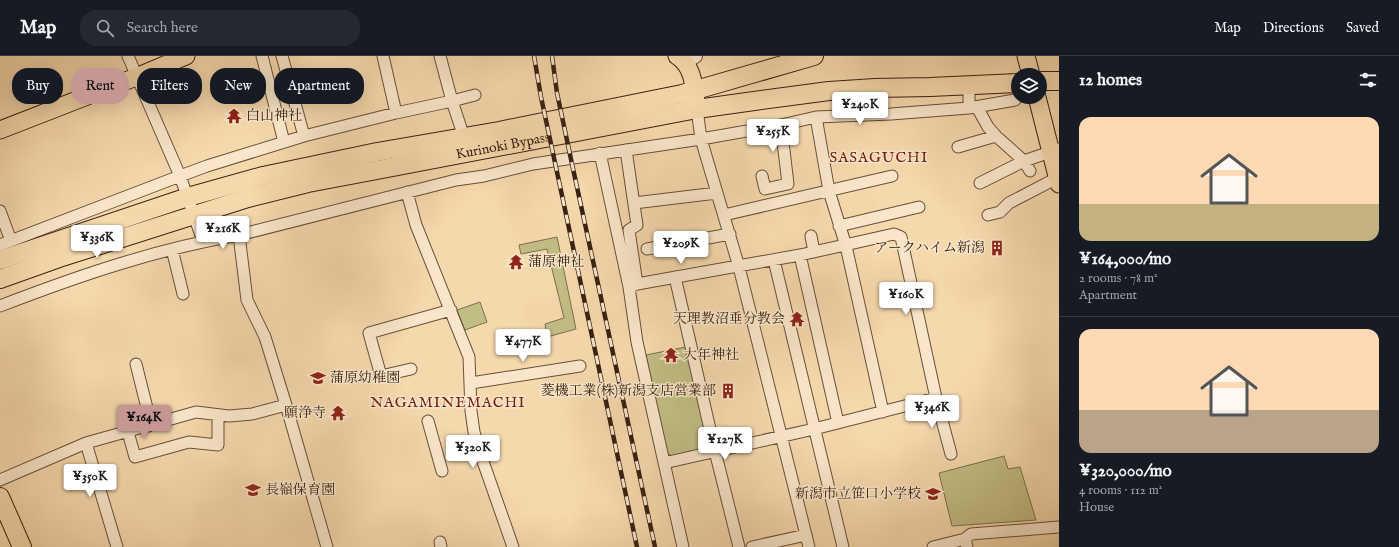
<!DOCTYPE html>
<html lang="en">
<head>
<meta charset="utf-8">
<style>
  :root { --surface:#171b24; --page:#242831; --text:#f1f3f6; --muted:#9ea1a6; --line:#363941; --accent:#c59692 }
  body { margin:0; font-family:"IM FELL English","Noto Serif JP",serif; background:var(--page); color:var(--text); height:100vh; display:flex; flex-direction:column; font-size:15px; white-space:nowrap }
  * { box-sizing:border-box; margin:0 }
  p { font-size:13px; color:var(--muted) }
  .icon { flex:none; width:22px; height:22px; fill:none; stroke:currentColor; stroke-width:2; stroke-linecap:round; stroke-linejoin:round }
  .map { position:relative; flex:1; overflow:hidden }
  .panel { display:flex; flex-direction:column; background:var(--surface); width:340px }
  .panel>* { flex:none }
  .guide { position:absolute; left:12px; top:12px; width:380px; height:36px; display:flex; gap:8px }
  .tools { position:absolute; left:1011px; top:12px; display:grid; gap:8px }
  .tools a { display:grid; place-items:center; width:36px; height:36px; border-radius:50%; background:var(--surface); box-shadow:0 4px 16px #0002; font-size:20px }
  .price { position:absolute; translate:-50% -34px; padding:0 9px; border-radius:4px; background:#fff; color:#222; font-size:13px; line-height:26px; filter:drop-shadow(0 1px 2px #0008) }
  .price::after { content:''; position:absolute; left:50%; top:24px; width:12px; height:9px; margin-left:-6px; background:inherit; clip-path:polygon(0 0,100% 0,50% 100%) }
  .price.active { background:var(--accent); color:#111 }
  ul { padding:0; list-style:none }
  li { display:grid; align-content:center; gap:8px; height:212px; padding:0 20px }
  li+li { border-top:1px solid var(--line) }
  li span { display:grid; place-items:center; height:124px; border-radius:12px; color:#555 }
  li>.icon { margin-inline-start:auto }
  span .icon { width:72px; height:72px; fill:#fffc; stroke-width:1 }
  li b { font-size:17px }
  h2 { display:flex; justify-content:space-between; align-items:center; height:48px; padding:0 20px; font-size:17px }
  .tag { padding:0 14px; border-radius:16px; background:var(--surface); box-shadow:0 4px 16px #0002; font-size:14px; line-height:36px }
  .tag.active { background:var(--accent); color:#111 }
  header { display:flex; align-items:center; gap:24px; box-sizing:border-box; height:56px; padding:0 20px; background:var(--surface); border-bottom:1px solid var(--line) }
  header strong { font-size:19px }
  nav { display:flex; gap:22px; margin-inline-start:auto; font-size:14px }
  .search { width:280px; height:36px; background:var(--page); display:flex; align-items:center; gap:10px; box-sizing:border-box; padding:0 14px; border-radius:16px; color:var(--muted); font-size:15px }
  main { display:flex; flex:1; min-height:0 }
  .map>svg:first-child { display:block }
</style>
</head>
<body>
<header>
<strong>Map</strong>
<div class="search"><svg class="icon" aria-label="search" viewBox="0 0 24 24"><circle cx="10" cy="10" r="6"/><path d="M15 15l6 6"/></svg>Search here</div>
<nav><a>Map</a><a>Directions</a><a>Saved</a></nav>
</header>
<main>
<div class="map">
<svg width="1059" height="491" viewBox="0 0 1059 491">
  <rect width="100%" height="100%" fill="#f6d8ad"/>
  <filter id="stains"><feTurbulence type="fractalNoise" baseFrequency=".005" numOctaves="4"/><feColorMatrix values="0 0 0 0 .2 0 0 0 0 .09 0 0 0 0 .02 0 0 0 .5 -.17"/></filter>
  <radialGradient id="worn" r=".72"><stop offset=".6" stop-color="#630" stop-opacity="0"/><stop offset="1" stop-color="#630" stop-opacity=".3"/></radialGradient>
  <!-- green -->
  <path fill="#c2bd85" stroke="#7e6f4c" d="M557,181L576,273L547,281L545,268L564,262L547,193L521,198L519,189Z
    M480,246L487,266L465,274L457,254Z
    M686,291L710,391L672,400L667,397L646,299Z
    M1004,400L1008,413L1020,411L1036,464L952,470L939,417Z"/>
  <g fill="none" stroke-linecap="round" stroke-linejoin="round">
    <!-- minor casing -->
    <g stroke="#684f39" stroke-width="13">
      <path id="minor" d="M262,0L284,86
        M282,0L304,80
        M440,0L452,45L475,39
        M969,30V52
        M977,51L988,71L996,80L1024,105L1059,93
        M697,53L701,83L739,211L809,491
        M396,57L452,45L464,81
        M816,61L829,135L846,190L883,356
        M958,91L996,80
        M626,94L637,169L629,174L637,228
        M600,97L629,231L637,286L683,491
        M762,120L765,133L788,128L781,69
        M980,127L1024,105L1030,115
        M407,136L416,169L469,301L471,355L474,376L479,394L513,491
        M634,147L717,137
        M0,155L11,185
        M724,159L892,120
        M988,159L1000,156L1009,147L1057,122
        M839,170L919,151
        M239,179L247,244L265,281L286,349L327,491
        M811,180L814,196
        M203,185L180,120L207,110L304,80L396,57L383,0
        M0,189L180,120L128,0
        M172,193L183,238
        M647,193L730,178
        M800,199L838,367
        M774,204L843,491
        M675,221L715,395L739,491
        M629,231L637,228L800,199L894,178L901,181L936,342L814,373L664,407
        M0,250C78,220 156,193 239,179L456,124L484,120L533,108L701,83L781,69L816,61L891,58L969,52L1015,44
        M136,308L148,356L149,370
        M411,313L381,320L369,277L451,254
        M471,327L580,310
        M936,342L951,398
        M428,365L442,415
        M128,376L135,401L189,386L218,389V359
        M86,387L117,491
        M0,424L86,387L196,356L229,360L252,358L286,349
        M965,483L971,478L1059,471
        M440,486L441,491
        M752,491L806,479
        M933,491L965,483L967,491"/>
    </g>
    <!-- tertiary casing -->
    <g stroke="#684f39" stroke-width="16">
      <path id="tertiary" d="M685,6L695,0"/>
    </g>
    <!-- primary casing -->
    <g stroke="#392112" stroke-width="19">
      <path id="primary" d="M677,0C695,11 694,35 697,53
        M1026,0L1031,19
        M1037,41L1059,128
        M0,74L136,21L186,0"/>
    </g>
    <!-- trunk casing -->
    <g stroke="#392112" stroke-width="20">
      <g id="trunk">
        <path d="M1040,25H1059"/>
        <path d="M0,204L188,141L263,120L377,96L499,75L682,38L814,0"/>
        <path id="s1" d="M0,223L59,202L248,142L308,127L377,114L697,53L754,45L829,35L875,32L930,31L1018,27"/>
        <path d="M0,441L22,491"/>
      </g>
    </g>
    <!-- minor -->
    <use href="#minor" stroke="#f9e6ca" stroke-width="11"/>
    <!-- tertiary -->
    <use href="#tertiary" stroke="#f9e6ca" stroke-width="14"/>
    <!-- primary -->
    <use href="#primary" stroke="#f6d8ad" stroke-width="17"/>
    <!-- trunk -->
    <use href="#trunk" stroke="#f6d8ad" stroke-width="18"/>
    <!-- rail casing -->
    <g stroke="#392112" stroke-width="4.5">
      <path id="rail" d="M534,0L541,41L637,491
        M552,0L557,37L572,108L655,491"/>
    </g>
    <!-- rail -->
    <use href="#rail" stroke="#f9e6ca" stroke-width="3" stroke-dasharray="9" stroke-linecap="butt"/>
  </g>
  <!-- icons -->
  <defs>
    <g id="temple-bare" transform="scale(1.2)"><path d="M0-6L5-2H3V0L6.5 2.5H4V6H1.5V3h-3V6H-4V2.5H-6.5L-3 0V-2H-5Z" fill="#8f2418" stroke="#f9e6ca" stroke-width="2.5" paint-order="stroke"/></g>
    <g id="building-bare" transform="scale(1.2)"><path d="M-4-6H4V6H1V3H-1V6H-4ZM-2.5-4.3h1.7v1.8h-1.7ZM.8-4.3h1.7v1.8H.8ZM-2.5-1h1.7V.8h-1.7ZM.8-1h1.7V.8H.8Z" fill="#8f2418" stroke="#f9e6ca" stroke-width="2.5" paint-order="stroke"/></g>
    <g id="school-bare" transform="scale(1.2)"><path d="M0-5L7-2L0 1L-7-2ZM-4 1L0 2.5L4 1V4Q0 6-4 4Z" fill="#8f2418" stroke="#f9e6ca" stroke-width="2.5" paint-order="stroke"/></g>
  </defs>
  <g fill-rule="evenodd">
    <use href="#temple-bare" x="234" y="60"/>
    <use href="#building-bare" x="997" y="192"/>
    <use href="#temple-bare" x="516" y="206"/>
    <use href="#temple-bare" x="797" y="263"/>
    <use href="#temple-bare" x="671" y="299"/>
    <use href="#school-bare" x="318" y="322"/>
    <use href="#building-bare" x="728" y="335"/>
    <use href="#temple-bare" x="338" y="357"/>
    <use href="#school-bare" x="253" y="434"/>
    <use href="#school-bare" x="933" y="438"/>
  </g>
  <g text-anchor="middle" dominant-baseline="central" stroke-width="3" stroke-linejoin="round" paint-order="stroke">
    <!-- poi labels -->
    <g font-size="14" fill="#392112" stroke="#f9e6ca" text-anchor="start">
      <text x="246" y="60">白山神社</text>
      <text x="985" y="192" text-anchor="end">アークハイム新潟</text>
      <text x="528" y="206">蒲原神社</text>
      <text x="785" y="263" text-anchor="end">天理教沼垂分教会</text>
      <text x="683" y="299">大年神社</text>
      <text x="330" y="322">蒲原幼稚園</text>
      <text x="716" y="335" text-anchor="end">菱機工業(株)新潟支店営業部</text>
      <text x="326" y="357" text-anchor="end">願浄寺</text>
      <text x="265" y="434">長嶺保育園</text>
      <text x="921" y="438" text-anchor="end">新潟市立笹口小学校</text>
    </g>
    <!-- street labels -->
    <g font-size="14" fill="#392112" stroke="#f9e6ca">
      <text stroke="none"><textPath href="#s1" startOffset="521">Kurinoki Bypass</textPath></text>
    </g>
    <!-- neighbourhood labels -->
    <g font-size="15" letter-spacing="1" fill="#7a1f14" stroke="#f9e6ca">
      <text x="879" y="101">SASAGUCHI</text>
      <text x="448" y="346">NAGAMINEMACHI</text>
    </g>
  </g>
  <rect width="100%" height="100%" filter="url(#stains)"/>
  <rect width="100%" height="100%" fill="url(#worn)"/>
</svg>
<div class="tools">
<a><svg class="icon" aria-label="layers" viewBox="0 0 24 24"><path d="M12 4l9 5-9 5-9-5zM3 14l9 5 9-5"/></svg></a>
</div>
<b class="price" style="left:860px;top:70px">¥240K</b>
<b class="price" style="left:773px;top:97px">¥255K</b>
<b class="price" style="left:223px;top:194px">¥216K</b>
<b class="price" style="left:97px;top:203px">¥336K</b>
<b class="price" style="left:681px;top:209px">¥209K</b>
<b class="price" style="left:906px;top:260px">¥160K</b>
<b class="price" style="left:523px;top:307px">¥477K</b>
<b class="price" style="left:932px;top:373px">¥346K</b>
<b class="price active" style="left:144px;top:383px">¥164K</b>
<b class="price" style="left:725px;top:405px">¥127K</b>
<b class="price" style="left:473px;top:413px">¥320K</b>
<b class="price" style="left:90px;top:442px">¥350K</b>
<div class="guide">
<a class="tag">Buy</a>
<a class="tag active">Rent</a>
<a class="tag">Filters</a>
<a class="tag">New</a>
<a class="tag">Apartment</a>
</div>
</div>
<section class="panel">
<h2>12 homes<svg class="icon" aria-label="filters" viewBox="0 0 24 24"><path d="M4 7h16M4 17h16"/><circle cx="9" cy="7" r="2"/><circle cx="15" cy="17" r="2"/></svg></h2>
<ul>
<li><span style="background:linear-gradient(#ffd9b3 70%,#c2b280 0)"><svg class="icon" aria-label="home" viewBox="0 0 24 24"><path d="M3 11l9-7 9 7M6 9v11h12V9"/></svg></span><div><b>¥164,000/mo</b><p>2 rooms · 78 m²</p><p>Apartment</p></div></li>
<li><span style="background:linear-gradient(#ffd9b3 65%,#b9a48a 0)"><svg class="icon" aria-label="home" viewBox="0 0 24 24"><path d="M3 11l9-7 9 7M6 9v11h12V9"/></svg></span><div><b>¥320,000/mo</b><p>4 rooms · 112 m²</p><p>House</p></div></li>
</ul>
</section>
</main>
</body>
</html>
